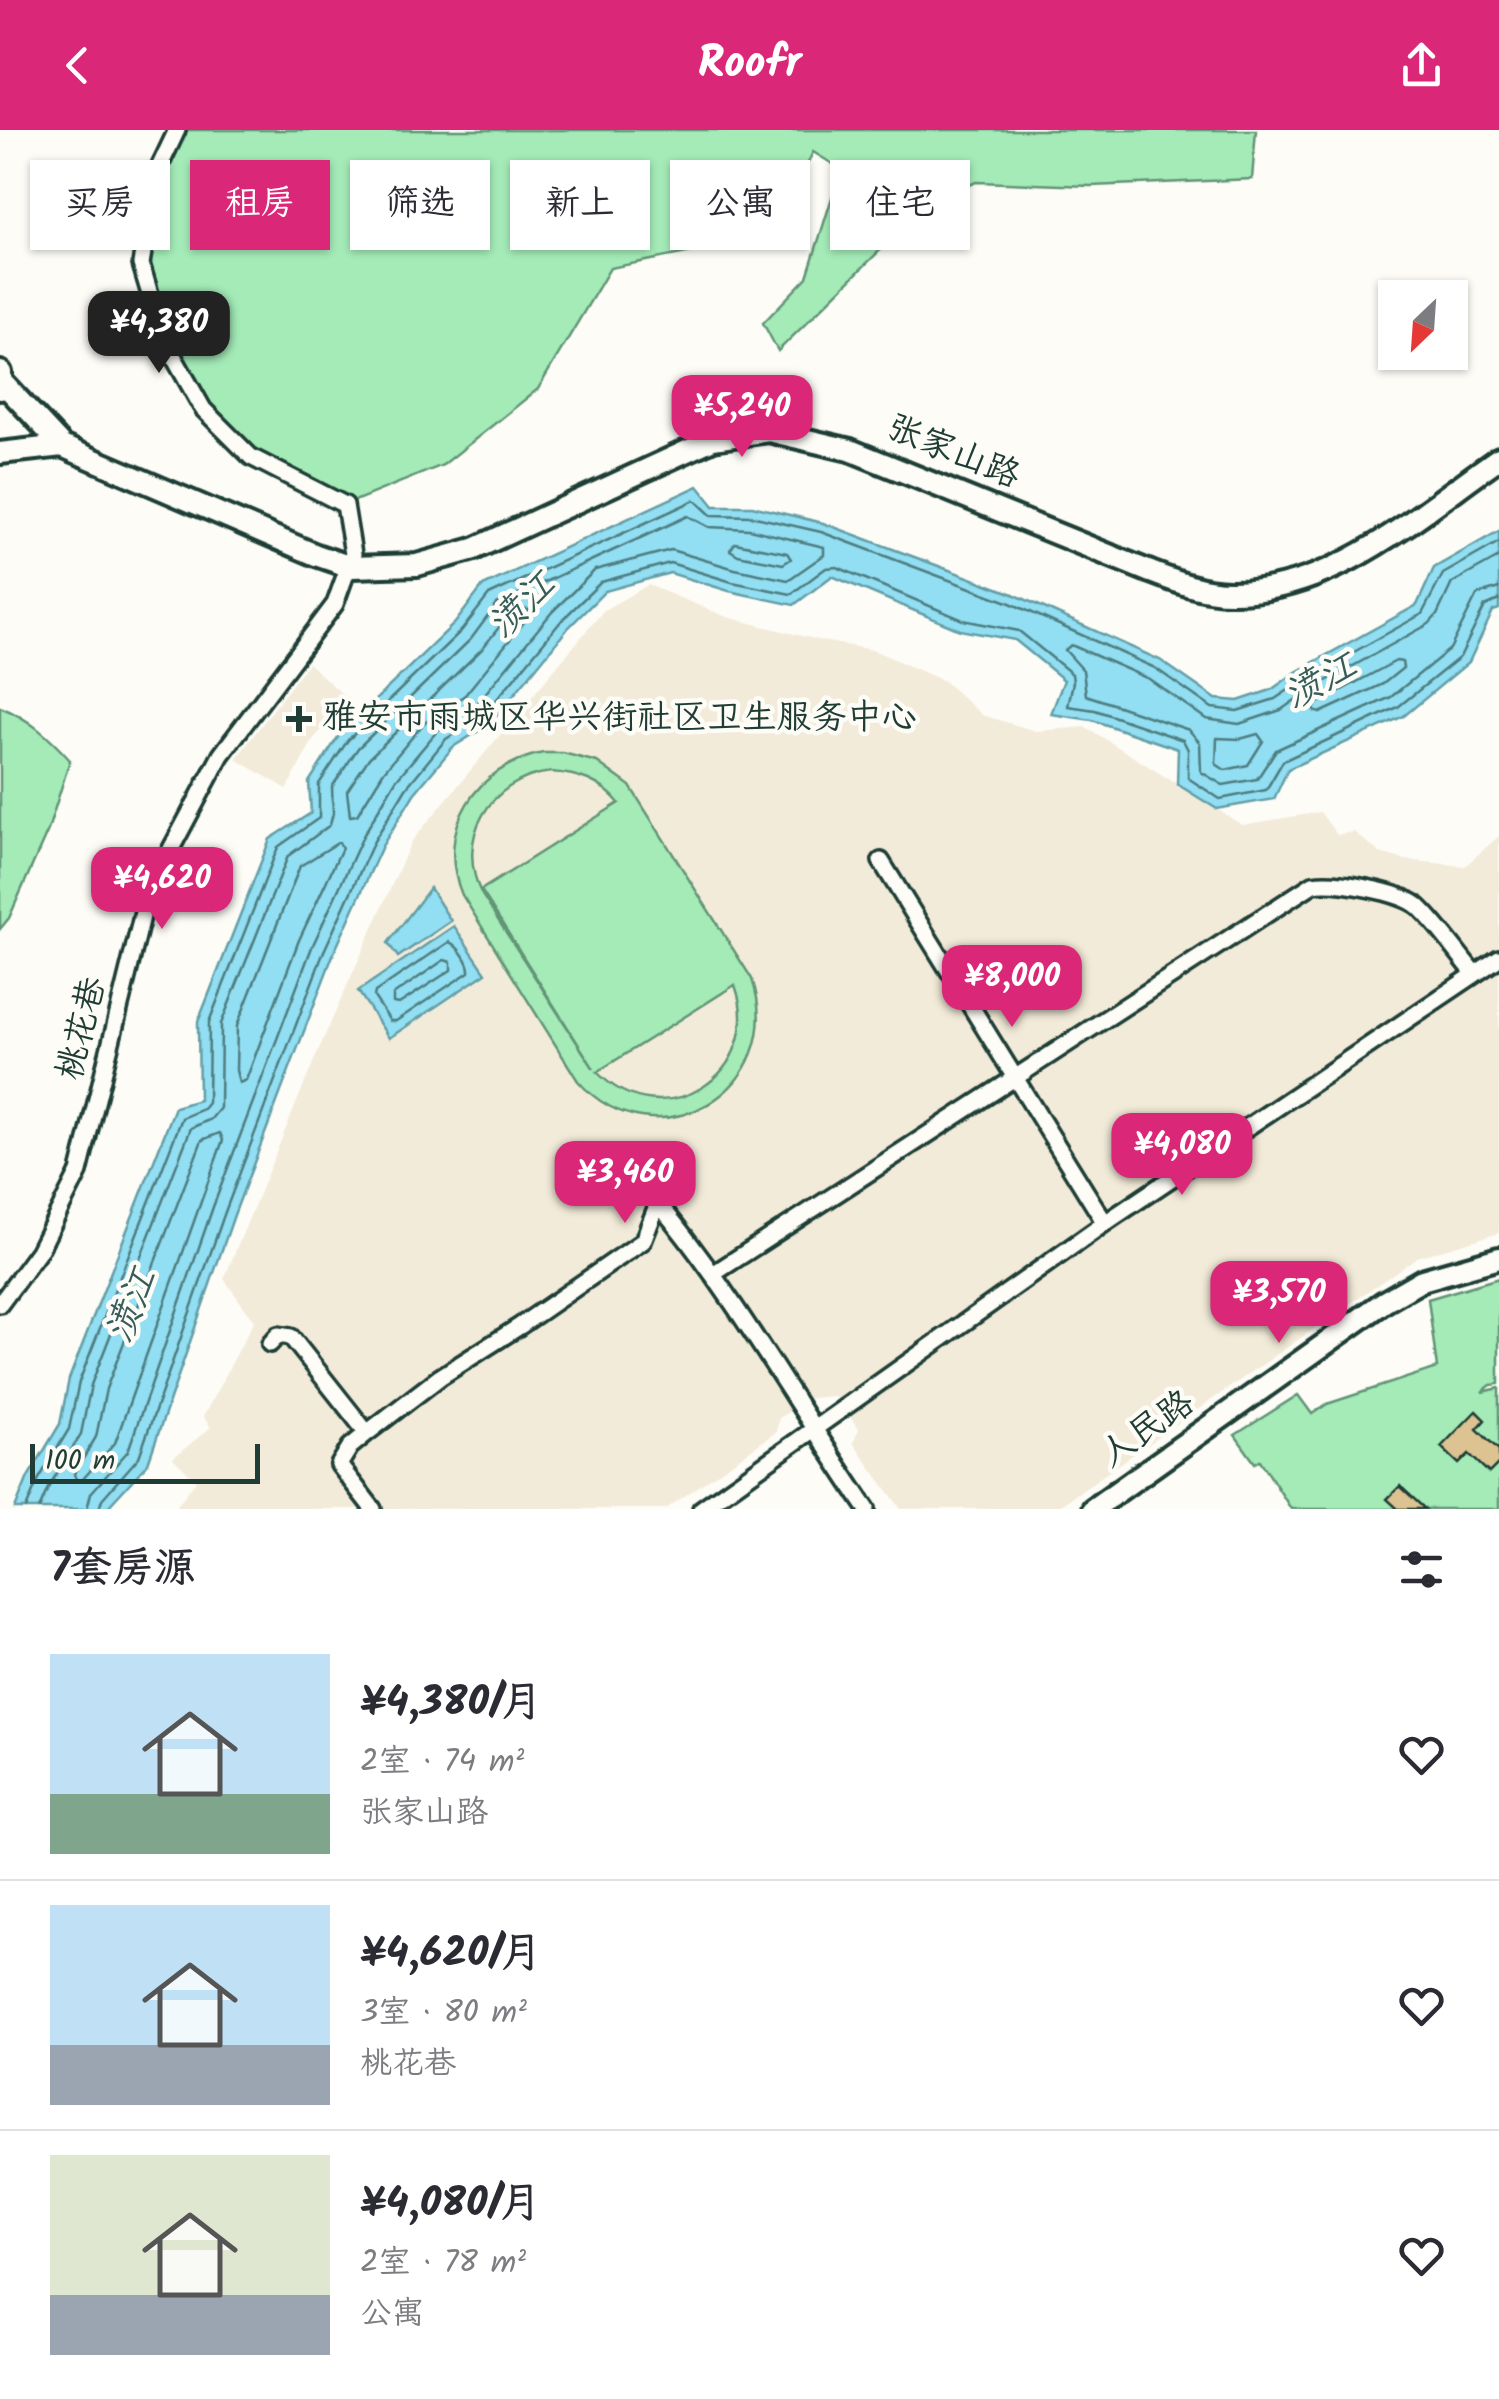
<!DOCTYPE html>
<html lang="zh">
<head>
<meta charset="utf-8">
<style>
  :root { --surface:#fff; --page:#f7f7f7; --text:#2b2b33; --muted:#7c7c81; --line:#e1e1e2; --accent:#db2777 }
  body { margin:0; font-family:Kalam,"LXGW WenKai TC",sans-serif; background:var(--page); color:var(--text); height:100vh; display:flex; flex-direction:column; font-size:38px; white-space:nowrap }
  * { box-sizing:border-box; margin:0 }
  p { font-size:32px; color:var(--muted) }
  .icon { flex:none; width:55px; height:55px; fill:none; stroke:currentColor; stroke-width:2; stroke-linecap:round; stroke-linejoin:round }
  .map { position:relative; height:1379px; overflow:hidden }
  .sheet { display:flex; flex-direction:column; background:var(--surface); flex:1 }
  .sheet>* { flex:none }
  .banner { position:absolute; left:30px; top:30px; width:1440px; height:90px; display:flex; gap:20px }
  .needle { width:65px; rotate:205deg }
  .fabs { position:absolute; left:1378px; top:150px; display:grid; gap:20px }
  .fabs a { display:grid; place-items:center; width:90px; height:90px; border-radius:0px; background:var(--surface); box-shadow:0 2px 8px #0004; font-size:50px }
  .scale { position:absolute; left:30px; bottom:25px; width:230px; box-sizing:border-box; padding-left:10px; border:5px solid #1f3d34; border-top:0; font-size:28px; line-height:35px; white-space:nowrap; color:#1f3d34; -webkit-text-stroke:8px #fdfcf7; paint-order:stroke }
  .price { position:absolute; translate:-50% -85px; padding:0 22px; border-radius:20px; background:var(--accent); color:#fff; font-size:32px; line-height:65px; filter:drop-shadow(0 2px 5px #0008) }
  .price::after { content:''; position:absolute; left:50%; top:60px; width:30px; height:22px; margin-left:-15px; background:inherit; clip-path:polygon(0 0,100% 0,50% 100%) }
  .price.active { background:#222; color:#fff }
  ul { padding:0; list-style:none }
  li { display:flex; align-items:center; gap:30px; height:250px; padding:0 50px }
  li+li { border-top:2px solid var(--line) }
  li span { display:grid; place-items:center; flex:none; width:280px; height:200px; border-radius:0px; color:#555 }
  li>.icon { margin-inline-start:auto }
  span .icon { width:120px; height:120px; fill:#fffc; stroke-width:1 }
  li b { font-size:42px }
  h2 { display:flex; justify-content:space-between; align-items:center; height:120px; padding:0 50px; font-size:42px }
  .tag { padding:0 35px; border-radius:0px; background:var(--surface); box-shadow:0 2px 8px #0004; font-size:35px; line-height:90px }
  .tag.active { background:var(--accent); color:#fff }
  header { display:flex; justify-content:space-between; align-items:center; height:130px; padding:0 50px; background:var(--accent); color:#fff; font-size:45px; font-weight:700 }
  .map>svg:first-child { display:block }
</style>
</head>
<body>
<header><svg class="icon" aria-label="back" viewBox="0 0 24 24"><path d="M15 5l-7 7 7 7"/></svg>Roofr<svg class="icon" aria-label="share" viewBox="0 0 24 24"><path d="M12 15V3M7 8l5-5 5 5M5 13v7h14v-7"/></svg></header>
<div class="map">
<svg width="1499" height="1379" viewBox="0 0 1499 1379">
  <rect width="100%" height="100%" fill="#fdfcf7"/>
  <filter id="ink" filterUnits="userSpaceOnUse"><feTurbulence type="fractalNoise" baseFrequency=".01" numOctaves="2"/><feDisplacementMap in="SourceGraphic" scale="20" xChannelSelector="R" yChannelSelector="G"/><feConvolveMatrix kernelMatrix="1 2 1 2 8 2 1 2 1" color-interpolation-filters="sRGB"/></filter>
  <g filter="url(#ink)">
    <!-- built -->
    <path fill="#f3ebd9" d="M648,455L727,487L822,511L873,520L944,551L982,585L1036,601L1086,597L1242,695L1320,682L1337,705L1354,702L1380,723L1405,730L1465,736L1499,706V1103L1417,1127L1055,1379H901L853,1313L859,1299L834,1266L810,1268L779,1288L776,1302L666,1379H179L177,1375L196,1351L173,1328L211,1297L203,1287L254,1191L224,1149L315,928L411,712L604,480Z
      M308,533L350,571L314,608L287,659L236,629Z"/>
    <!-- green -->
    <path fill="#a4ebb8" stroke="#629476" stroke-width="2.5" fill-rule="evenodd" d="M177,0H1256L1252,49L1091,56L976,52L931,70L778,221L763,193L807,147L841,39L813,22L774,106L610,138L538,259L443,335L345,375L251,327L203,279L163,208L141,134L156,44Z
      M0,577C29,588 50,608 70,630L48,700L9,788L0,799Z
      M543,623H563L597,632L630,656L752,849C790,959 655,1038 578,951L462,765C434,699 476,636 543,623ZM551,642C578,644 601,651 619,673L481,760L594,939L482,765C454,709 489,649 551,642ZM735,855C767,943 663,1010 597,942Z
      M1499,1148V1254L1491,1255L1482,1262L1499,1258V1379H1291L1260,1330L1255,1333L1235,1305L1298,1265L1312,1284L1327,1274L1437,1238L1428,1169Z"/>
    <!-- water -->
    <path fill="#92def2" stroke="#649ea6" stroke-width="2.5" d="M698,356L714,376H752L823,393L1011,463L1160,530L1216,569L1238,571L1271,560L1296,542L1417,475L1434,438L1499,401V479L1493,481L1469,532L1404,586L1288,639L1274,669L1217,679L1177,654L1178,619L1092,590L1051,584L1064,550L1015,510L960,500L832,446L794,475L729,461L670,443L605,461L569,497L490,594L453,617L414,664L382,716L333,825L234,1085L148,1333L106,1379H15L28,1347L60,1294L69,1249L175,977L199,970L198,892L270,709L311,683L309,652L340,604L455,493L483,456Z
      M430,758L451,791L398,827L388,813Z
      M454,796L486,843L389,908L358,861Z"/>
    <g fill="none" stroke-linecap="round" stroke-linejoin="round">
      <!-- shore -->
      <path stroke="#4d7d80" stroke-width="2.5" d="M735,413L787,423L791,429L783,434L738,425L730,420Z
        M1499,427L1452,453L1437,485L1429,494L1308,561L1281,580L1239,594L1206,589L1149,549L1071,515L1065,520L1083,540L1086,565L1189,600L1200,613L1201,642L1223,655L1257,649L1276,620L1391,567L1450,519L1477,465L1499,458
        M523,479L529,480V486L465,565L424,593L384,641L357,685L350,686L347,661L369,628L482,519L507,487Z
        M1396,531L1402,532L1403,538L1383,554L1320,583L1314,581L1316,574Z
        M1258,604L1263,611L1248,635L1225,640L1216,634L1217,608L1240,609Z
        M339,712L342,718L299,810L246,950L239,953L236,940L237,896L300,736Z
        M449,812C458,815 470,833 469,842L396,891H390L374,867L375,862Z
        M444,830L451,832V840L399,874L393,873V865Z
        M220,1003L223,1010L115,1313L82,1350L77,1351L74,1344L96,1307L106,1259L202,1010Z
        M26,1379L37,1352L69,1299L79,1252L182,988L203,979L208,973L209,892L278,717L319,688V654L348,610L462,500L489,465L695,370L711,385L751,386L821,402L1008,472L1155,538L1212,578L1237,581L1275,569L1302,551L1422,484L1443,444L1499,412
        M39,1379L48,1358L81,1304L91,1255L191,998L211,989L220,978L221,894L288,726L330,695L333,683L332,657L358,618L471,509L497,474L688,386L709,397L749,399L824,417V425L788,450L735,439L671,420L595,440L552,482L475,576L438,600L396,650L363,706L312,817L213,1077L128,1321L91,1363L87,1379
        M99,1379L102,1369L139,1327L225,1082L324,821L374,711L406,658L446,609L483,586L562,490L601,452L670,433L732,452L791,464L826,438L837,437L963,490L1019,501L1072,544L1073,552L1068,576L1095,580L1183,610L1188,620V648L1220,669L1266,660L1283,631L1398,577L1460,527L1485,476L1499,470"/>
    </g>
    <!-- building -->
    <path fill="#ddc292" stroke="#1f3d34" stroke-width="2.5" d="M1476,1281L1485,1290L1477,1299L1499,1320V1333L1489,1343L1469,1324L1459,1334L1441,1317Z
      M1400,1356L1425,1379H1398L1387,1369Z"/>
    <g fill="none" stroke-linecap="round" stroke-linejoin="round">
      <!-- street casing -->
      <g stroke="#1f3d34" stroke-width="22">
        <path id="street" d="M881,731L1105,1093
          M713,1144L1313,754C1335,750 1403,762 1419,777C1439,796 1456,821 1474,843
          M0,1174L39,1121L79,1042L148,762L221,625L335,474L353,424L345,375L251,327L203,279L163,208L141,134L156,44L177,0
          M270,1214L278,1205L291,1207L367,1303L350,1317L339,1335L373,1379
          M367,1303L440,1247L520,1196L643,1111L658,1073C737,1168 797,1277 867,1379
          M701,1379L1105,1093L1499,828"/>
      </g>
      <!-- secondary casing -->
      <g stroke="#1f3d34" stroke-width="28">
        <path id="secondary" d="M2,252L62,316L316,425L351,437L417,435L474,419L713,309L769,301L850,320L1148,441C1174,451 1201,462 1230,462C1334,463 1418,384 1499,328
          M0,323L62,316
          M1093,1379L1384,1172L1422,1150L1499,1128"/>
      </g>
      <!-- primary casing -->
      <g stroke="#1f3d34" stroke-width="30">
        <path id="primary" d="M0,243V258"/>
      </g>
      <!-- street -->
      <use href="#street" stroke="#fdfcf7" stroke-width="15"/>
      <!-- secondary -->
      <use href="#secondary" stroke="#fdfcf7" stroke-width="20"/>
      <!-- primary -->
      <use href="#primary" stroke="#fdfcf7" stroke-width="22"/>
    </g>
  </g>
  <!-- markers -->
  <path fill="#1f3d34" stroke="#fdfcf7" stroke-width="4" d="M294 574h10v10h10v10h-10v10h-10v-10h-10v-10h10z"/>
  <g text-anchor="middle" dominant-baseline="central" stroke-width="9" stroke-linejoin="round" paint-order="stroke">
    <!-- street labels -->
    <g font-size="35" fill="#1f3d34" stroke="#fdfcf7">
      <text transform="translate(953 323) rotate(22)">张家山路</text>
      <text transform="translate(83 899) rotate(-76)">桃花巷</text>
      <text transform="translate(1148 1300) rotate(-35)">人民路</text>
    </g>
    <!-- poi labels -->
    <g font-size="35" fill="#1f3d34" stroke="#fdfcf7" text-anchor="start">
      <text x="322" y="589">雅安市雨城区华兴街社区卫生服务中心</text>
    </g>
    <!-- water labels -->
    <g font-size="38" font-style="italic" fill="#365d5a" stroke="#fdfcf7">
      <text transform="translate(523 476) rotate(-44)">𣸣江</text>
      <text transform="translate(1321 552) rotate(-28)">𣸣江</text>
      <text transform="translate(133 1176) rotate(-68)">𣸣江</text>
    </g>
  </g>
</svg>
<div class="fabs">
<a><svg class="needle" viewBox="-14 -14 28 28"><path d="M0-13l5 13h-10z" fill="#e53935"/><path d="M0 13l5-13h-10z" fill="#7c7c81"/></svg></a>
</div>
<div class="scale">100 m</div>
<b class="price active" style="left:159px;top:246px">¥4,380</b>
<b class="price" style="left:742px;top:330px">¥5,240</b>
<b class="price" style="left:162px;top:802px">¥4,620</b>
<b class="price" style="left:1012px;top:900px">¥8,000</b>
<b class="price" style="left:1182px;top:1068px">¥4,080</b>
<b class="price" style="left:625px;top:1096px">¥3,460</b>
<b class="price" style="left:1279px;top:1216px">¥3,570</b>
<div class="banner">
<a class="tag">买房</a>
<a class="tag active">租房</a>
<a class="tag">筛选</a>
<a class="tag">新上</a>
<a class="tag">公寓</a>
<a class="tag">住宅</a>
</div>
</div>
<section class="sheet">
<h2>7套房源<svg class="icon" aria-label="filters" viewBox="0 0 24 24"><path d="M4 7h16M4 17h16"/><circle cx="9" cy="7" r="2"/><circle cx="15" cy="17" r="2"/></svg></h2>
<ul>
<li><span style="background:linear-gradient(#bfe0f5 70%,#7fa58c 0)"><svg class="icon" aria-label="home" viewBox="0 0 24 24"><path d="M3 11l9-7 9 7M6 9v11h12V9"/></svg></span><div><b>¥4,380/月</b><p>2室 · 74 m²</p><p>张家山路</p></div><svg class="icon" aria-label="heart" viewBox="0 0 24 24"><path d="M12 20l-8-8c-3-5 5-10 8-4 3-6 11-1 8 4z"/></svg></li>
<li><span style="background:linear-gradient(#bfe0f5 70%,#9aa5b1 0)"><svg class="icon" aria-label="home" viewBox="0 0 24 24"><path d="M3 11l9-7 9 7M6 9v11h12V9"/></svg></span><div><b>¥4,620/月</b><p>3室 · 80 m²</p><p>桃花巷</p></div><svg class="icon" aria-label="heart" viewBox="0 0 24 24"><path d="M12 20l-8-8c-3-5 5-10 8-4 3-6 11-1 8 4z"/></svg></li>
<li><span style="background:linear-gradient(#dfe7d0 70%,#9aa5b1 0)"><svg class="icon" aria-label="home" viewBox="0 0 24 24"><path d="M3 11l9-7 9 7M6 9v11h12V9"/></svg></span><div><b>¥4,080/月</b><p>2室 · 78 m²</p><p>公寓</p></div><svg class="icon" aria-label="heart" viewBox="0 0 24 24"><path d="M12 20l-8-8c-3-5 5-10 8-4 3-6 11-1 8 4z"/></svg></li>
</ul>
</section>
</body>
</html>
